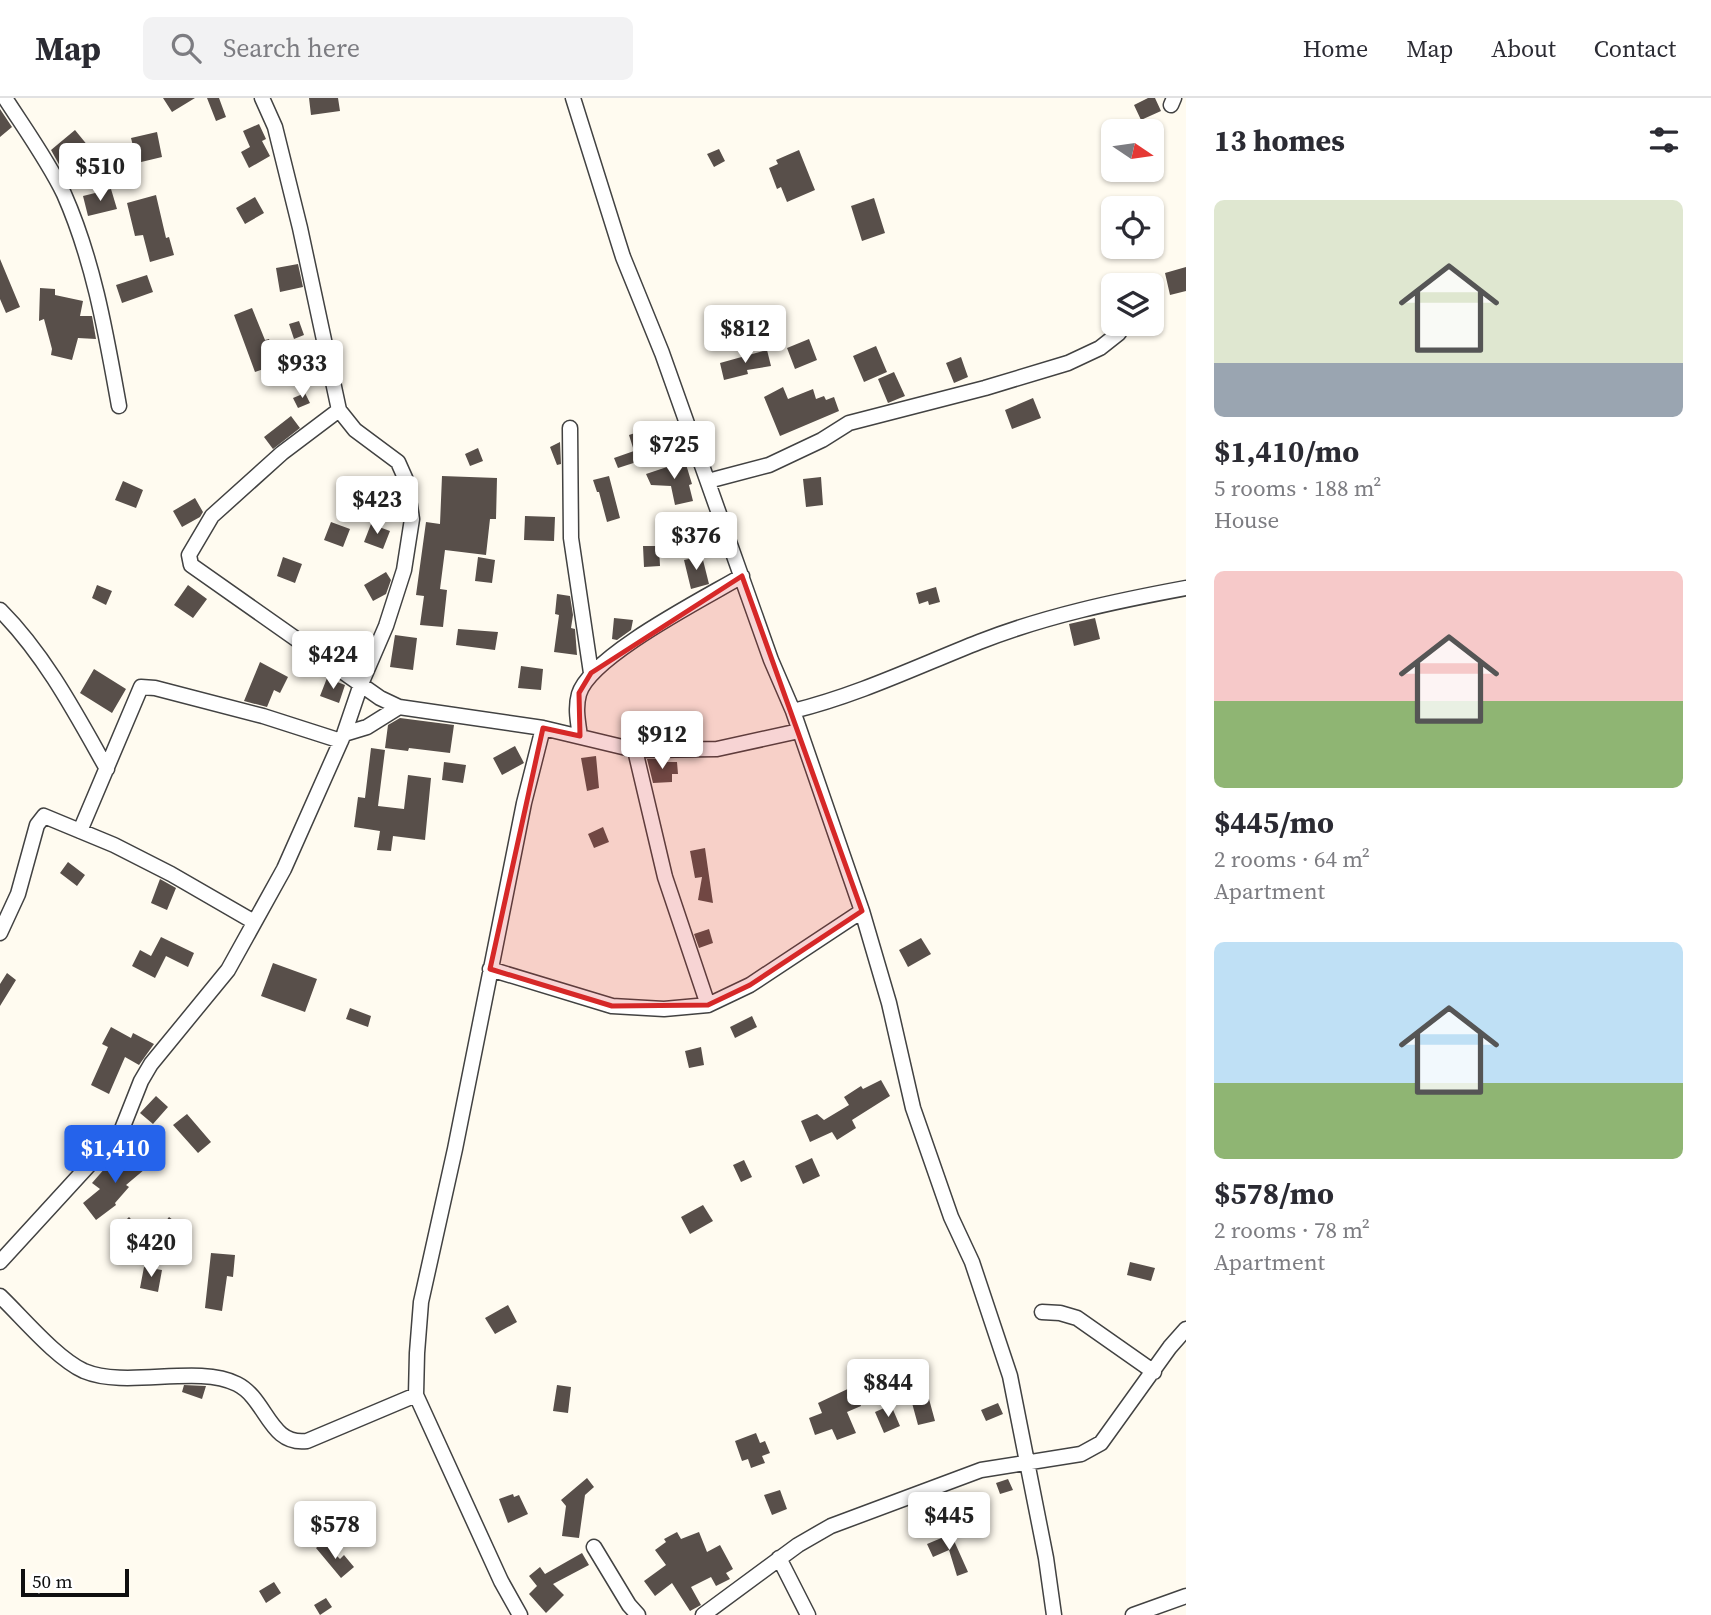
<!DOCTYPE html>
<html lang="en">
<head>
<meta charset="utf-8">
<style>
  :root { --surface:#fff; --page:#f2f2f3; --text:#2b2b33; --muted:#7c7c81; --line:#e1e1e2; --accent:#2563eb }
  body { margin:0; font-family:"Source Serif 4",serif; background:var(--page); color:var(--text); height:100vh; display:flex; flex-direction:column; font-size:26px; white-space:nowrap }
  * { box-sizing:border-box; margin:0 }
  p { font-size:23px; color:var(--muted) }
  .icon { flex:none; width:38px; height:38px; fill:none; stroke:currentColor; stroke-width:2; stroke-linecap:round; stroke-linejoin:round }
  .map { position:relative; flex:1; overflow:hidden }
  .panel { display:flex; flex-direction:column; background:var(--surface); width:525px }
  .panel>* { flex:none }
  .needle { width:46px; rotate:103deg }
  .tools { position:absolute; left:1101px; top:21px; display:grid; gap:14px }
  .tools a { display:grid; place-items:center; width:63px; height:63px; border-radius:10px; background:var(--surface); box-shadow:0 2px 5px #0004; font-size:35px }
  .scale { position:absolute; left:21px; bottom:18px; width:108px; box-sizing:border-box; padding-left:7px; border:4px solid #0f0f0f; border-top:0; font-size:19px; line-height:24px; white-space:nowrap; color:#0f0f0f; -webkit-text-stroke:5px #fff; paint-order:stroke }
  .price { position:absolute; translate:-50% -60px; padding:0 16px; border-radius:7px; background:#fff; color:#222; font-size:23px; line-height:46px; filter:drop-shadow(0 2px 4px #0008) }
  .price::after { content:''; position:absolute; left:50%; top:42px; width:21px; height:16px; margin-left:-10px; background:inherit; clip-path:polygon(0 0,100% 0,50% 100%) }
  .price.active { background:var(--accent); color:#fff }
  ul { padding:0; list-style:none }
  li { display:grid; align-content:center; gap:14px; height:371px; padding:0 28px }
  li span { display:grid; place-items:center; height:217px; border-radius:10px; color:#555 }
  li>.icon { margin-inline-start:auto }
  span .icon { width:126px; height:126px; fill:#fffc; stroke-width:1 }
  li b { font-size:30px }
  h2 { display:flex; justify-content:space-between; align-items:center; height:84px; padding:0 28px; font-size:30px }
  header { display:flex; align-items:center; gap:42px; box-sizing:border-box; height:98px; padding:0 35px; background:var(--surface); border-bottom:2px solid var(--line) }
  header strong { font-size:33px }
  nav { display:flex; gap:38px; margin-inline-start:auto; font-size:24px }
  .search { width:490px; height:63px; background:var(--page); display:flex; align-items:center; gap:18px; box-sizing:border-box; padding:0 24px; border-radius:10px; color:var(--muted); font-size:26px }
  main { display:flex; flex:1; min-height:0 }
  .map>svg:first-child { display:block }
</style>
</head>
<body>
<header>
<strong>Map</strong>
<div class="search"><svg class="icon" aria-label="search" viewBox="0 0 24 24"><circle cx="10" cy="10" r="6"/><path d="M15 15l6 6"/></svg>Search here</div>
<nav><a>Home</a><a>Map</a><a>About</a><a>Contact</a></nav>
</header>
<main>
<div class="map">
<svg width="1186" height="1517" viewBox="0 0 1186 1517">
  <rect width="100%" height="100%" fill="#fffbf0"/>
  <!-- building -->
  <path fill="#584f4a" d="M163,0H195L172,14Z
    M207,0H219L226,19L216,23Z
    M309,0H338L340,13L311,17Z
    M1148,0H1155L1161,13L1141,22L1134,7Z
    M0,11L12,29L0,39Z
    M259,26L266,41L262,43L270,58L249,70L241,54L250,49L243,33Z
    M75,32L93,54L65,77L51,52Z
    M157,34L162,59L137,65L136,62L100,67L99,53L133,48L131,40Z
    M719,51L725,63L714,69L707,56Z
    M799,52L815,92L787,104L781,89L777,91L769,70L778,66L776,62Z
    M111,91L117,111L88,118L83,98Z
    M156,97L166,140L169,139L174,157L150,164L143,137L135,138L127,105Z
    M255,99L264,115L245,126L236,110Z
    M874,100L885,135L862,143L851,108Z
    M0,161L20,209L6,215L0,201Z
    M298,166L303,189L280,194L276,170Z
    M1186,169V193L1170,197L1165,175Z
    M147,177L153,194L122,205L116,187Z
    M40,190L55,191V197L83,203L80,218H92L96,241L78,240L72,262L51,257L52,251L44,221L39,223Z
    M252,210L265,242L269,241L278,266L255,274L234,217Z
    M299,223L304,237L294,241L289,226Z
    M809,241L817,262L795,271L787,250Z
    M876,248L887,274L864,284L853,258Z
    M767,252L771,268L747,272L748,276L724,282L720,265Z
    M961,259L968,279L954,285L946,265Z
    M894,274L905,298L888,305L878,281Z
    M783,289L788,301L813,291L816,301L824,298L826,302L834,299L839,313L780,338L764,299Z
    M305,295L310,305L298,310L293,300Z
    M1033,300L1041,320L1012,331L1005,312Z
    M291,318L300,330L273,351L264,339Z
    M641,333L649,360L618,370L614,360L634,353L629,337Z
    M560,344L561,366L557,367L550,349Z
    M478,350L483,363L470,368L465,356Z
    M685,363L692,386L689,387L693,403L675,407L671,388L651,387L646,376Z
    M442,378L497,380L496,421H490L486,457L445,452L440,491L447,492L443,529L420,527L424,498L416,497L426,424L440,426Z
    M609,378L620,420L607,424L599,394H597L593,382Z
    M821,379L823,407L806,409L803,381Z
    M123,383L143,392L136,410L115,402Z
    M195,400L203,414L200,419L182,429L173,413Z
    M525,418L555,419L554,443L524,442Z
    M331,424L350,431L343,449L324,442Z
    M371,426L390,433L383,451L364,444Z
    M643,448H659L660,468L644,469Z
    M702,458L709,486L691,491L684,462Z
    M283,459L302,466L295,485L277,478Z
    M478,459L495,462L492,485L475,483Z
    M386,474L391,482L386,496L373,503L364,487Z
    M97,487L112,493L106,507L92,500Z
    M188,487L207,501L193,520L174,507Z
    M936,489L940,504L929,507L928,503L919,506L916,495Z
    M557,496L570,498L573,517L571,530L575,531L577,557L554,554L559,517L555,516Z
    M614,520L633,522L631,532L617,542L612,541Z
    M1095,520L1100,541L1074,548L1069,526Z
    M458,531L498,534L495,552L456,547Z
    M395,537L417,540L413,572L390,569Z
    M260,564L288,579L280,595L274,592L267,609L244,603Z
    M521,568L543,571L541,592L518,590Z
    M94,571L126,591L112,615L80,595Z
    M327,580L345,587L339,605L320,598Z
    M400,620L454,627L450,655L409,650L408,653L385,650L388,627Z
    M515,648L524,665L502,677L493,660Z
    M371,650L385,652L378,708L404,711L408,677L431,680L425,742L393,738L391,753L377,752L380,733L354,729L358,699L365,700Z
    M596,658L599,690L587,693L581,660Z
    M647,661H660V664H677L678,676H672V684L653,685Z
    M444,664L466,667L463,685L442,682Z
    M603,729L609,744L594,750L588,736Z
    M705,750L707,764L713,805L698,802L702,779L695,780L690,753Z
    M68,764L85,777L77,788L60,775Z
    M160,781L176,790L167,812L151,805Z
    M709,831L713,845L699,850L694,836Z
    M161,839L194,855L188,869L166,858L155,880L132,868L140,852L151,858Z
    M921,840L931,856L908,869L899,852Z
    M273,865L317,881L305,914L261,898Z
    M7,875L16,882L0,908V886Z
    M350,910L371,918L368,929L346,921Z
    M752,918L757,929L735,940L730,929Z
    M111,929L131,940L133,935L154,946L139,967L125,959L109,996L91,987L108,949L102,946Z
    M701,949L704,967L689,970L685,953Z
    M881,982L890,998L852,1022L856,1030L837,1042L832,1034L810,1044L801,1023L817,1016L824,1022L849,1007L844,999L861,988L863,991Z
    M156,998L168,1009L153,1026L140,1015Z
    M187,1016L211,1044L198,1055L173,1027Z
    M139,1052L151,1066L126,1087L129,1089L115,1105L116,1107L96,1122L83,1105L100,1091L92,1085L106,1069L112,1074Z
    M812,1060L820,1078L803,1086L795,1068Z
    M744,1062L752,1079L741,1084L733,1067Z
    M703,1107L713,1123L690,1136L681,1119Z
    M129,1119L144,1135L129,1151L113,1135Z
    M169,1119L182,1129L166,1148L154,1138Z
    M211,1155L235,1157L233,1179L227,1178L222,1213L205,1210Z
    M1130,1164L1155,1170L1151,1183L1127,1177Z
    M144,1169L162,1172L158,1194L140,1190Z
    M508,1207L517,1224L495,1236L485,1220Z
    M184,1287L206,1288L202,1301L182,1294Z
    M557,1287L571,1289L568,1315L553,1313Z
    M854,1288L861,1308L847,1314L856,1335L837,1342L832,1331L815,1337L809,1320L822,1315L818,1305Z
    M929,1301L935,1323L918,1327L912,1305Z
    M998,1305L1003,1316L986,1323L981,1312Z
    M891,1307L900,1328L884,1335L875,1314Z
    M756,1335L760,1345L765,1343L770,1355L762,1358L765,1365L751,1370L748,1361L742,1363L735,1343Z
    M587,1380L594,1389L585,1397L579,1440L562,1438L566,1408L561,1402Z
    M1008,1381L1013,1392L1000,1396L996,1385Z
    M780,1392L787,1411L772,1417L764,1397Z
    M513,1396L514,1399L519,1397L528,1416L508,1425L499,1401Z
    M677,1434L681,1441L699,1434L707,1454L720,1447L733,1471L726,1475L730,1481L716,1488L711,1479L691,1489L701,1507L690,1513L672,1485L655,1498L644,1483L666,1467L655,1452L666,1444L664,1441Z
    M951,1436L968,1474L957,1478L949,1452L933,1459L927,1446Z
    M323,1444L340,1461L344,1457L354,1469L341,1480L316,1450Z
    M582,1455L589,1467L553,1486L564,1497L546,1515L529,1496L537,1488L529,1478L540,1469L545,1476Z
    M274,1484L281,1495L266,1505L259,1493Z
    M326,1500L332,1509L320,1517L314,1507Z"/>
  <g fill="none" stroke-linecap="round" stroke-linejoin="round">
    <!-- street casing -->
    <g stroke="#424242" stroke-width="17">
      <path id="street" d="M5,0C25,31 48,63 64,96C94,164 106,236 119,308
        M573,0L623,159L662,255L771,562L793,613L862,813L889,905L913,1010L951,1119L972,1164L1010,1278L1046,1460L1054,1517
        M1171,7L1174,0
        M339,312L282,355L212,418L189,457L191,467L380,600L399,609L543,630L635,652L717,651L799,633
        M570,330L571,440L591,575
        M708,383L769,367L822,342L849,325L985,290L1068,265L1100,250L1119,235
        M0,512C45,557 76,616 107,671
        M793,613C858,597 916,569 979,544C1045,518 1116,503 1186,490
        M344,636L367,629L399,609
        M580,638C578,624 575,610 579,596C590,558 705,500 742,478
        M635,652L665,779L708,907
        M80,733L141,589L155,590L263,618L341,643
        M0,835L18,796L37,727L44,718L114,747L171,776L254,824
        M490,871L612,908L664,911L708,907L750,887L862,813
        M0,1164L122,1031L141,983L151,966L228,872L284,771L344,636L361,586L386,528L404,472L412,421L406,382L398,364L355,332L339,312L300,130L275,29L262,0
        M0,1198C23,1220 56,1260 84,1273C127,1291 197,1266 237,1286C267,1301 269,1348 307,1343L416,1297
        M1042,1214L1060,1215L1077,1220L1154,1274
        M594,1449L629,1507L638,1517
        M779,1460L808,1517
        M520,1517L501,1483L416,1297L417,1255L421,1204L455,1051L524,705L543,630
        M703,1517L798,1447L831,1428L981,1372L1081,1356L1101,1345L1170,1249L1186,1231
        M1133,1517L1186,1498"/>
    </g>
    <!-- street -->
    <use href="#street" stroke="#fff" stroke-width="14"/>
  </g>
  <!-- marked area -->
  <path fill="#d62828" fill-opacity="0.2" stroke="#d62828" stroke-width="5" stroke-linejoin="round" d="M742,478L862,813L750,887L708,907L612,908L490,871L543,630L580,638L579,595L591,575Z"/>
</svg>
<div class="tools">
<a><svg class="needle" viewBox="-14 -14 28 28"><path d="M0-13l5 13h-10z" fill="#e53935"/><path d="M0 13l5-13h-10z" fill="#7c7c81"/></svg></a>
<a><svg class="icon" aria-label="locate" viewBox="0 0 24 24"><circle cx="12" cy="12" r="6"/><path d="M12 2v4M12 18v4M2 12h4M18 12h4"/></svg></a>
<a><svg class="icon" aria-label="layers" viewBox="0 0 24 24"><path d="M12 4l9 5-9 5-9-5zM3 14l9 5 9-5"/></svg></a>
</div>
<div class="scale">50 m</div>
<b class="price" style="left:100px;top:105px">$510</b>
<b class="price" style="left:745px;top:267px">$812</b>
<b class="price" style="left:302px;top:302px">$933</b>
<b class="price" style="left:674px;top:383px">$725</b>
<b class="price" style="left:377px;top:438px">$423</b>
<b class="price" style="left:696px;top:474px">$376</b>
<b class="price" style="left:333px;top:593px">$424</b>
<b class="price" style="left:662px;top:673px">$912</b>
<b class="price active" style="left:115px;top:1087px">$1,410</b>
<b class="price" style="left:151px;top:1181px">$420</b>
<b class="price" style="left:888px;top:1321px">$844</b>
<b class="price" style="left:949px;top:1454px">$445</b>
<b class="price" style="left:335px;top:1463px">$578</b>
</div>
<section class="panel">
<h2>13 homes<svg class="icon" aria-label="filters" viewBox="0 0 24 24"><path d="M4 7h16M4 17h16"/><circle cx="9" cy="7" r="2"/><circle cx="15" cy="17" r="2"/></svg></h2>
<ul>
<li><span style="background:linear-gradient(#dfe7d0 75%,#9aa5b1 0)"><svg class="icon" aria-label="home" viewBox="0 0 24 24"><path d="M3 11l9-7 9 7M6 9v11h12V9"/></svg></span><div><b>$1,410/mo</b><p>5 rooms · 188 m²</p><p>House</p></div></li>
<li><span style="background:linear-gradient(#f6c9c9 60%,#8fb573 0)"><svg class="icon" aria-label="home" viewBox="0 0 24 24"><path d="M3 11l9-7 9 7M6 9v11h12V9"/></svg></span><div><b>$445/mo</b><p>2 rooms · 64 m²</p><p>Apartment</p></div></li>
<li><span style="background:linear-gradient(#bfe0f5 65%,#8fb573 0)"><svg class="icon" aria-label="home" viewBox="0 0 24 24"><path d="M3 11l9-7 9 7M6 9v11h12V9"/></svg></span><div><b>$578/mo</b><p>2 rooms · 78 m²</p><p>Apartment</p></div></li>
</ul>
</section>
</main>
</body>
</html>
